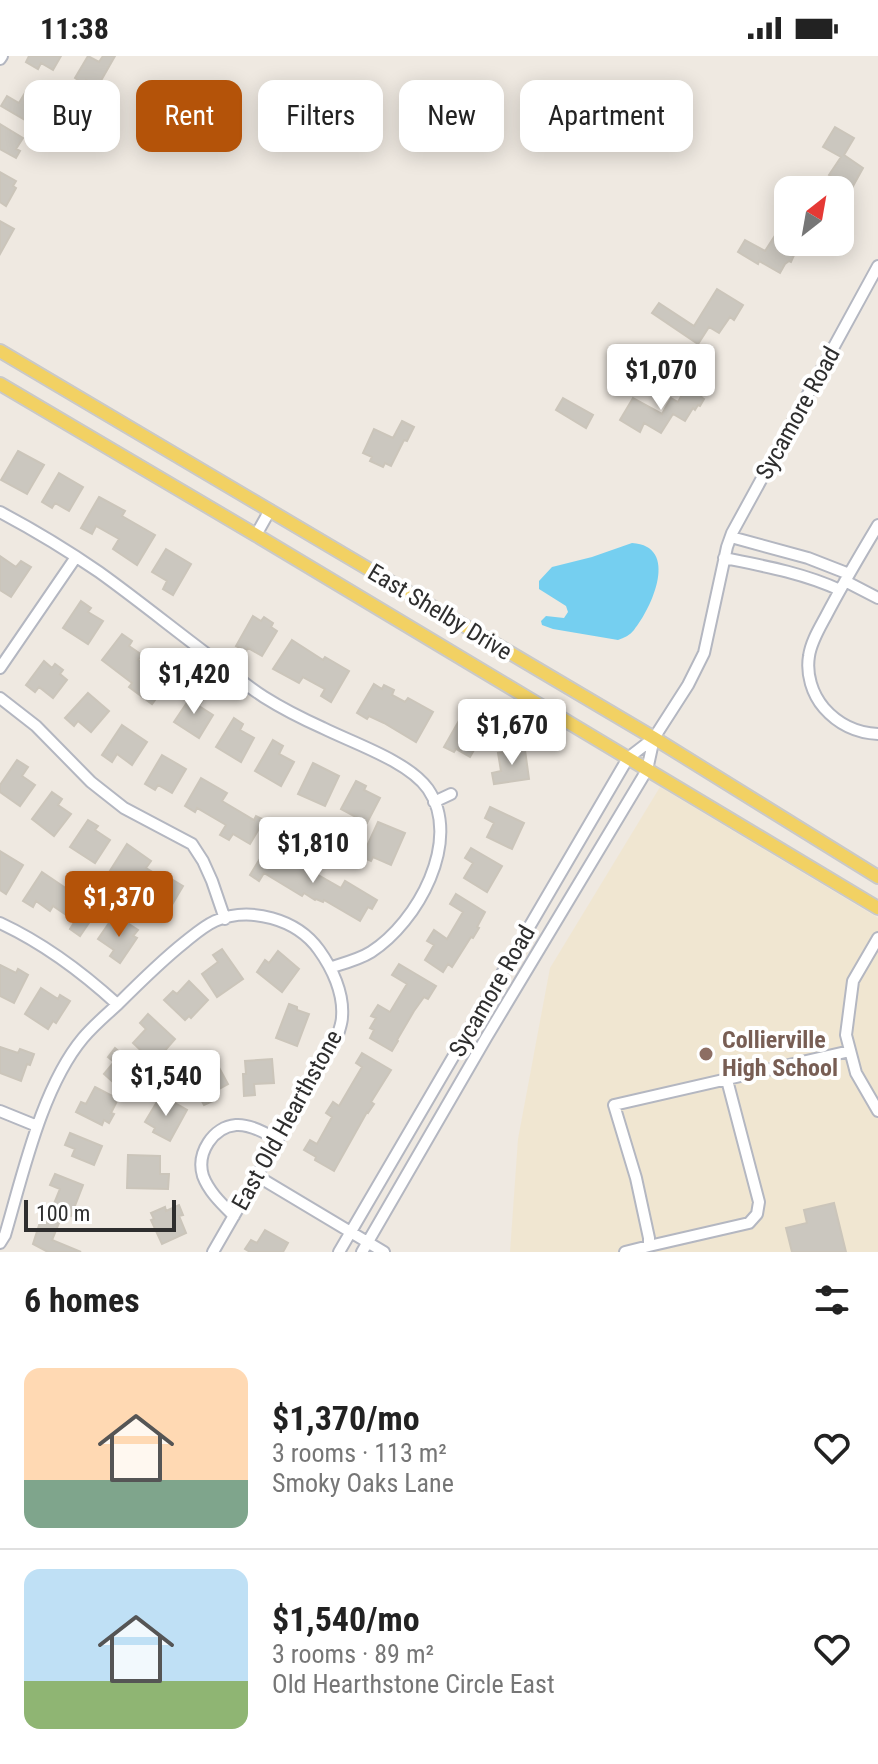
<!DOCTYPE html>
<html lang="en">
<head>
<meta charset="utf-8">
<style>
  :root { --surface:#fff; --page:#f2f2f2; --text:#222; --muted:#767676; --line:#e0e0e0; --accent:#b45309 }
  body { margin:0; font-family:"Roboto Condensed",sans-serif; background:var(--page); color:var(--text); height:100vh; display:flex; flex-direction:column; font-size:30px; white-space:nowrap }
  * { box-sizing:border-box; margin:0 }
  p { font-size:26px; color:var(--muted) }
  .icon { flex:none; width:44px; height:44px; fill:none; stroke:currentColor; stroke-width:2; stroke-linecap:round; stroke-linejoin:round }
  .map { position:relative; height:1196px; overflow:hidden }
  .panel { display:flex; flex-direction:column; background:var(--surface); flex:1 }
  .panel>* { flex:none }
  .guide { position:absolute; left:24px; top:24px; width:830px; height:72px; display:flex; gap:16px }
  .needle { width:52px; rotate:31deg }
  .tools { position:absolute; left:774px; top:120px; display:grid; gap:16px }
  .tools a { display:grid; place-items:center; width:80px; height:80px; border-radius:16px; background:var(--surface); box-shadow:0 4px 20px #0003; font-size:40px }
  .scale { position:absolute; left:24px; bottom:20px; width:152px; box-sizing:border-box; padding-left:8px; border:4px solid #2e2e2e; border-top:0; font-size:22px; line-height:28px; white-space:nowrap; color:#2e2e2e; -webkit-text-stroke:6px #fff; paint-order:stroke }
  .price { position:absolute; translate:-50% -68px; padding:0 18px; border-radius:8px; background:#fff; color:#222; font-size:26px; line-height:52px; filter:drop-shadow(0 2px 4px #0008) }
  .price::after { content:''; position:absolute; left:50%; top:48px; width:24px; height:18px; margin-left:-12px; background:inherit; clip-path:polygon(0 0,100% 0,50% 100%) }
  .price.current { background:var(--accent); color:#fff }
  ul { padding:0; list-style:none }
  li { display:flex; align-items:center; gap:24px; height:200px; padding:0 24px }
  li+li { border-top:2px solid var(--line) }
  li span { display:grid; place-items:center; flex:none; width:224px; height:160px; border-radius:16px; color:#555 }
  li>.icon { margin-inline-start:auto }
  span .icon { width:96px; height:96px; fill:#fffc; stroke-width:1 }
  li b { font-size:34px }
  h2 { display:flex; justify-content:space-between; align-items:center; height:96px; padding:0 24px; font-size:34px }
  .pill { padding:0 28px; border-radius:16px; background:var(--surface); box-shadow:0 4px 20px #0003; font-size:28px; line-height:72px }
  .pill.current { background:var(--accent); color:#fff }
  .status { display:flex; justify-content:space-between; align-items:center; height:56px; padding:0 40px; background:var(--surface); direction:ltr }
  .status svg { height:22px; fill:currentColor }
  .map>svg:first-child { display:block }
</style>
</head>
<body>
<div class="status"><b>11:38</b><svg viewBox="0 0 49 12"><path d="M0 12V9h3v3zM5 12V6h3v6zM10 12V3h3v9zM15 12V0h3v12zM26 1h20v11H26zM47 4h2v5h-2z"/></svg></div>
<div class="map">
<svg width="878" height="1196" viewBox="0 0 878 1196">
  <rect width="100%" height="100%" fill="#efe9e1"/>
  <!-- education -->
  <path fill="#f0e6d1" d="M660,731L878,862V1196H510L518,1083L550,912Z"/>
  <!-- water -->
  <path fill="#75cff0" d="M632,487C680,490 652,552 634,574C630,579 624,582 618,584L553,573L542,569L541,565L546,560L564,562L568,556L566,550L539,533V525L552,511L592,501Z"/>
  <!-- building -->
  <path fill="#cbc7bf" stroke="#cbc5ba" stroke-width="2" d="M29,0H61L53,14L41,7L38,13L26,6Z
    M88,0L99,6L103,0H115L98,30L86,24L84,28L75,22Z
    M26,35L42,43L35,54L38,56L32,68L1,50L7,40L19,47Z
    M0,68L23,82L16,93L20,95L16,102L0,93Z
    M835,71L854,82L844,99L863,112L852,132L849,136L847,135L840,145V134H830L825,131L832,121L829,119L841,101L823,91Z
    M0,116L16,125L13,130L16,132L6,150L0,146Z
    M0,165L14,173L0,198Z
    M783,176L788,179V186H798L793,195L795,197L791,206L789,205L785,208L780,217L759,205L758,208L738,196L745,184L765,195L776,178L780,181Z
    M717,233L743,249L734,264L730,261L719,277L709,271L698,288L652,257L659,247L694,270Z
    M687,330L702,339L701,341L704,343L700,350L698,349L695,354L693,352L685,365L673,358L661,377L644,367L640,376L620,364L633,342L662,358L671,342L678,346Z
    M563,342L593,359L586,372L556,354Z
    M402,365L414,371L407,385L404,384L391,410L385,407L383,411L370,405L372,401L363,397L374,373L393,382Z
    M18,395L44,409L27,438L1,424Z
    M59,417L83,431L69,455L55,447L52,452L42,446Z
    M99,441L125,455L122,460L155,479L137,509L113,493L119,483L96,470L92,478L81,472Z
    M166,493L191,508L173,539L163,533L167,525L152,516Z
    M0,500L16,511L21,505L31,511L11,541L0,534Z
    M81,545L91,552L88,556L103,565L88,588L63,572Z
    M253,560L261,565L264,561L273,567L271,571L277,575L262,600L248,592L246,595L236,590Z
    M122,578L132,585L129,590L142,599L138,604L159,619L164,613L173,620L152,648L129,631L132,627L102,604Z
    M292,584L323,604L325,601L349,615L331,646L321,640L325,633L303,621L299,627L273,613Z
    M44,605L52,612L55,608L63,614L60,618L67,624L53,642L39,631L35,636L26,629Z
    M374,628L382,633L384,629L394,634L392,639L405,646L408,642L433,656L416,686L384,667L369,660L367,663L357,657Z
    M194,636L204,642L199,650L213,659L199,682L174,666Z
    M88,637L109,655L91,676L78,665L74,670L65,662Z
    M461,661L485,675L470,701L456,693L454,696L444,691Z
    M234,662L243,668L240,674L254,682L241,706L216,691Z
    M122,669L147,686L132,709L117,698L112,706L102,699Z
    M273,684L283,690L279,698L294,706L281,730L255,715Z
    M525,694L529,723L494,728L492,717L501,715L498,697Z
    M162,699L186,713L172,737L158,729L155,734L145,728Z
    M17,704L28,711L22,720L35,729L20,750L0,736V729Z
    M313,707L339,720L325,750L298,738Z
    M201,722L227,737L222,745L254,764L256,760L264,764L250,788L233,778L229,784L220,779L226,769L197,752L195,756L185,750Z
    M356,725L366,730L364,734L380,742L367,767L341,753Z
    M52,736L62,743L58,749L71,758L54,780L32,763Z
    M490,751L524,767L512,793L487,781L494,767L485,762Z
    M88,764L98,770L95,774L110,784L95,807L70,791Z
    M378,766L405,777L391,809L373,801L371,805L362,801Z
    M127,788L151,805L146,812L171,827L173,824L183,830L170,852L167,850L163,856L140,840L141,838L108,818Z
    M271,792L341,832L345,825L377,844L372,853L368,851L360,865L324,844L323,846L316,843L315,844L304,837L302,840L264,817L259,825L250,819L261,801L265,803Z
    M471,792L502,810L487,836L464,822L473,807L465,802Z
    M0,795L23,809L6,838L0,834Z
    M42,816L73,837L76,833L101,849L80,880L70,873L75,865L53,850L50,855L36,845L33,851L23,845Z
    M456,838L485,856L477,871L479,872L473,882L471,881L452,911L448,908L443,916L425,904L434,889L427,885L434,874L447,883L463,856L450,848Z
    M111,864L119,869L123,864L138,874L133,880L137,882L120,907L110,900L114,894L98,883Z
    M222,893L243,923L217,941L202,918L218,906L213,899Z
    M278,895L299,913L282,936L257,916L265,904L269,907Z
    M399,908L436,930L428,943L424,941L414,955L397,984L398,985L392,995L370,982L374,974L370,972L376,962L371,960L378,949L390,956L407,928L392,919Z
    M0,909L16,917L18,913L28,919L14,947L0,940Z
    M189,925L208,944L191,962L189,960L185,964L164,944L173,935L177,938Z
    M41,932L58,943L60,939L70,945L56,967L53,965L48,973L25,958Z
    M289,948L297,951V954L309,958L297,990L276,982Z
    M148,958L175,983L154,1007L133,987L146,973L140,967Z
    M0,991L18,997L20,993L34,998L30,1009L27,1008L21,1025L0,1017Z
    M115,992L141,1015L123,1035L104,1018L114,1006L108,1001Z
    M362,997L391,1014L371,1046L374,1048L368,1057L367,1056L334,1115L315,1104L316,1101L304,1094L310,1084L317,1088L332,1061L326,1057L333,1046L339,1050L362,1011L356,1007Z
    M272,1003L274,1027L254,1028L255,1039L244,1040L243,1018H246L245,1005Z
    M216,1006L228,1028L210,1038L213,1045L204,1049L194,1031L192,1032L186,1022Z
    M95,1031L118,1043L111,1057L114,1058L109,1067L104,1064L102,1069L76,1056L81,1046L86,1048Z
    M161,1039L187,1054L170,1085L153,1076L155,1072L145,1066Z
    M70,1077L102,1090L94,1109L72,1100L75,1093L65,1089Z
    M128,1099L160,1100V1118H169L168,1133L127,1132Z
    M55,1118L83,1129L71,1160L63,1157L52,1184L81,1196H48L33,1188L43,1157L49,1160L60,1133L50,1129Z
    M834,1147L846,1196H792L786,1172L807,1167L804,1154Z
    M179,1149L183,1159L179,1160L186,1177L162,1188L151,1164L154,1163L151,1157L165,1151L166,1155Z
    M265,1174L288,1187L283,1196H250L245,1193L251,1184L257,1187Z"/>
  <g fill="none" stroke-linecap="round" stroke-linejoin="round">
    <!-- minor casing -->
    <g stroke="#b4b7c1" stroke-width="14">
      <path id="minor" d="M0,3L2,0
        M0,456C34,474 67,494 99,516C138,544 176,575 215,604C231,617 247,630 264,641C283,653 303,663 323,672C353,687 408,705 428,733C463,784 417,867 371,896C360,903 345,907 332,911
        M878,469C860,499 842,529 826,560C819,573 811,586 809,600C806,618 812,638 824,652C838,668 857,677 878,678
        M256,479L270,454
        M731,481L808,502L849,518
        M724,502C764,510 803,517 840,534
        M845,525L878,542
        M0,612L76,501
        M0,642L36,670L91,726L124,752L192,788L203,805L212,825L225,863
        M434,746L451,738
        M0,867C43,887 82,916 117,948
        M878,882L853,925L846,979L856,1017L878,1055
        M0,1055L37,1070
        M257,1120L384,1196
        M234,1160C222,1148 209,1136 203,1120C196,1097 213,1071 236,1069C250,1068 266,1077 277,1084
        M0,1187L5,1179C23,1118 42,1031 83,982C93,970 106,959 118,948C140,926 161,905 185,886C195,878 204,870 215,865C250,850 297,863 319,894C332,912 344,937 342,961C342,967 339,974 338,979L213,1196
        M649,1190L749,1167L757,1158L759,1146L727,1024
        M339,1196L628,702L654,682
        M362,1196L486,982L647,714L654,682L688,629L704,597L727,491L732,477L878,210
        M625,1196L649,1190V1182L636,1122L614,1049L850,995"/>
    </g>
    <!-- major casing -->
    <g stroke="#c9c9c9" stroke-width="16">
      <path id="major" d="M0,295L654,682L878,821
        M0,328L256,479L878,852"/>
    </g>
    <!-- minor -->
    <use href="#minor" stroke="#fff" stroke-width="10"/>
    <!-- major -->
    <use href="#major" stroke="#f2d163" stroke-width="12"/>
  </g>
  <!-- markers -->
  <circle fill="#8d6e63" stroke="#fff" stroke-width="3" cx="706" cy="998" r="8"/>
  <g text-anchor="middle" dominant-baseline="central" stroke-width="8" stroke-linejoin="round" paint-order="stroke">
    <!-- street labels -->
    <g font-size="24" fill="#2e2e2e" stroke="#fff">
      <text transform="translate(798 357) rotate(-61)">Sycamore Road</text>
      <text transform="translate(440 556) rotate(31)">East Shelby Drive</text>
      <text transform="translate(492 935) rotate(-60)">Sycamore Road</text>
      <text transform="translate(287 1064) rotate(-61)">East Old Hearthstone</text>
    </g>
    <!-- education labels -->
    <g font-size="24" font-weight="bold" fill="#785e54" stroke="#fff" text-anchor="start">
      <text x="722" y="984">Collierville<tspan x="722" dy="28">High School</tspan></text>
    </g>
  </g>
</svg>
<div class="tools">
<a><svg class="needle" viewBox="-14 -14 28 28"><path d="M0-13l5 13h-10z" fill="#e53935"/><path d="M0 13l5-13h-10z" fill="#767676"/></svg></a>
</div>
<div class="scale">100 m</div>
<b class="price" style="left:661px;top:356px">$1,070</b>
<b class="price" style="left:194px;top:660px">$1,420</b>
<b class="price" style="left:512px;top:711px">$1,670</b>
<b class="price" style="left:313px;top:829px">$1,810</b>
<b class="price current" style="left:119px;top:883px">$1,370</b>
<b class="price" style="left:166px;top:1062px">$1,540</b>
<div class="guide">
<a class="pill">Buy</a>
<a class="pill current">Rent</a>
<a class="pill">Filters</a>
<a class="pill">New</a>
<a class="pill">Apartment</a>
</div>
</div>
<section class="panel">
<h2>6 homes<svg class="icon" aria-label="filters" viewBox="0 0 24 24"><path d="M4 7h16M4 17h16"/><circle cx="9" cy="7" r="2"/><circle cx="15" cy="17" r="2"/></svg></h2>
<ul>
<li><span style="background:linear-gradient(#ffd9b3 70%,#7fa58c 0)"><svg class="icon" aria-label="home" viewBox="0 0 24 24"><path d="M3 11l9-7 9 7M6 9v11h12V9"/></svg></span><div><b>$1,370/mo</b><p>3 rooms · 113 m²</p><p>Smoky Oaks Lane</p></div><svg class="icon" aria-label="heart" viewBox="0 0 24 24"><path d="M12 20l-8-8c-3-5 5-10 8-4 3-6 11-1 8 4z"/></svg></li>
<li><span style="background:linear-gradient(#bfe0f5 70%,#8fb573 0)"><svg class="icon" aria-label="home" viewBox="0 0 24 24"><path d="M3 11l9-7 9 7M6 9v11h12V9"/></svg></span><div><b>$1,540/mo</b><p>3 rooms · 89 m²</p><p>Old Hearthstone Circle East</p></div><svg class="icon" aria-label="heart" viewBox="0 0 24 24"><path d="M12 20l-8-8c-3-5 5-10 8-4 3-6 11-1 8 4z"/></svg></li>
</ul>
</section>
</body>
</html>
